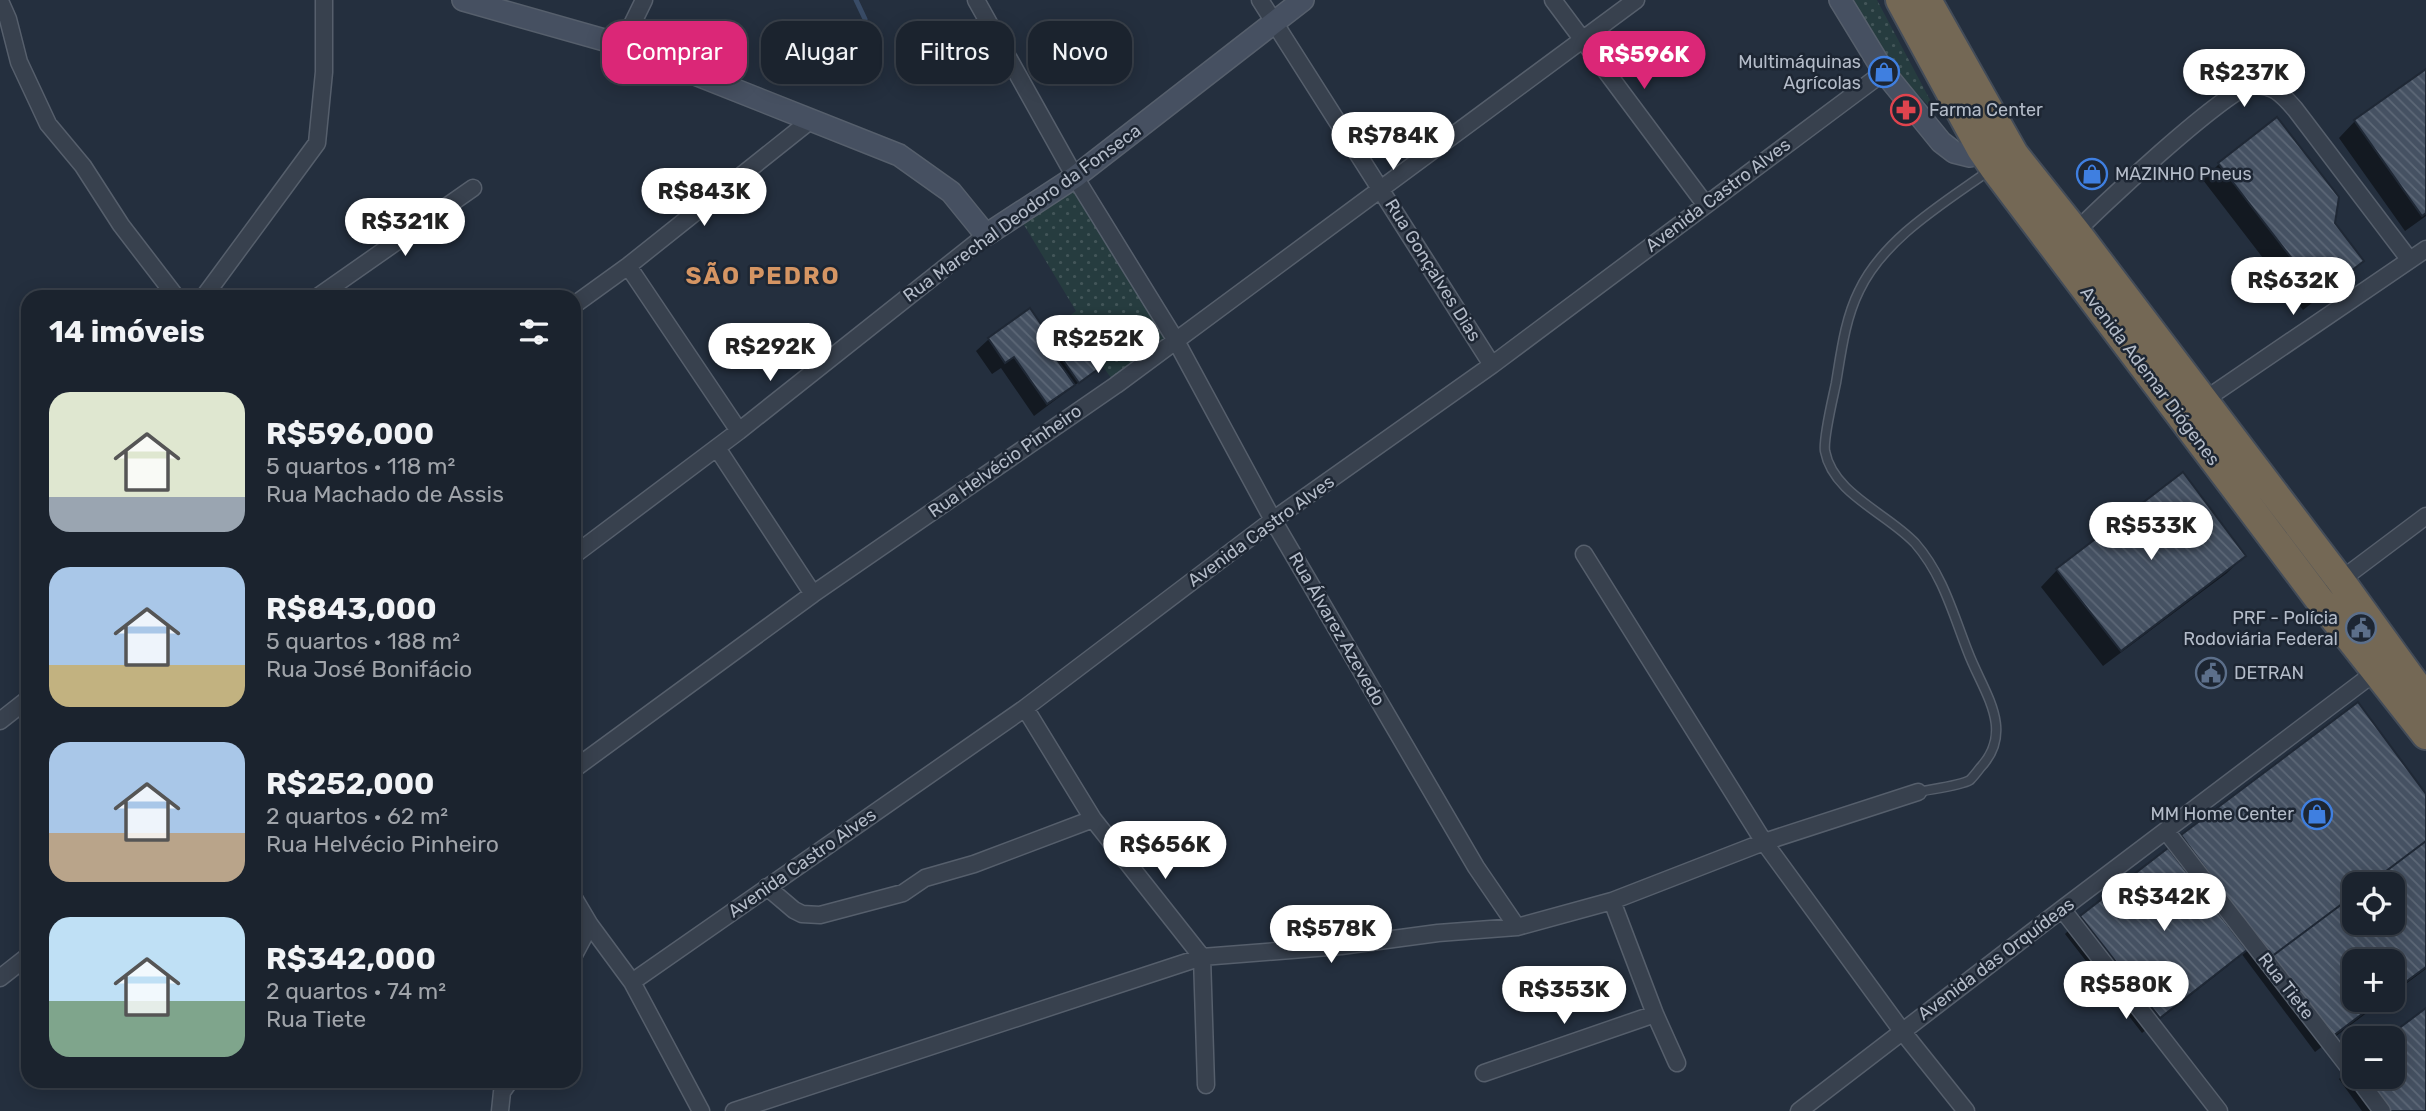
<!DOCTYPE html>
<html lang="pt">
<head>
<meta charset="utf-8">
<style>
  :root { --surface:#1b232e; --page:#242b36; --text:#f1f3f6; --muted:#a0a4aa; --line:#39404a; --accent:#db2777 }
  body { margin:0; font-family:Rubik,sans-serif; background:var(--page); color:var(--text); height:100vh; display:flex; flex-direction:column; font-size:26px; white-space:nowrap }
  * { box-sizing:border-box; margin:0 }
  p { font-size:23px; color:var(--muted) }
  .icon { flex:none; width:38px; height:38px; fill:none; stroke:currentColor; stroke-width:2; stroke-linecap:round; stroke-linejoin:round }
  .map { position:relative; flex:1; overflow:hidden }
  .sheet { position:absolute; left:21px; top:290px; width:560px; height:798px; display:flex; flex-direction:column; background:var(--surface); border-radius:21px; box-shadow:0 4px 18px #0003,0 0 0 2px var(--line) }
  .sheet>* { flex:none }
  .banner { position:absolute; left:602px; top:21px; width:665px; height:63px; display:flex; gap:14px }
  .tools { position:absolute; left:2342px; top:872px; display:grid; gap:14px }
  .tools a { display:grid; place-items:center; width:63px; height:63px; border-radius:14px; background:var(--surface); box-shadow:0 4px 18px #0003,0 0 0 2px var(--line); font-size:35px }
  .price { position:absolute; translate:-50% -60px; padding:0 16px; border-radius:24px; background:#fff; color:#222; font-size:23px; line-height:46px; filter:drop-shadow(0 2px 4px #0008) }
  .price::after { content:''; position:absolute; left:50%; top:42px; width:21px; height:16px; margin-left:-10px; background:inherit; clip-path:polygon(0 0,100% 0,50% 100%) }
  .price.selected { background:var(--accent); color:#fff }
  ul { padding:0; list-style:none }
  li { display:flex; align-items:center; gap:21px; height:175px; padding:0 28px }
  li span { display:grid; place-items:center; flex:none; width:196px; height:140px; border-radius:21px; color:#555 }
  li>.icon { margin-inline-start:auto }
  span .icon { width:84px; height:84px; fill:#fffc; stroke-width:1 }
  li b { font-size:30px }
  h2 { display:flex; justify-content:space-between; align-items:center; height:84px; padding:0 28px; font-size:30px }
  .chip { padding:0 24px; border-radius:21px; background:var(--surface); box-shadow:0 4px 18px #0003,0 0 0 2px var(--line); font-size:24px; line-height:63px }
  .chip.selected { background:var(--accent); color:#fff }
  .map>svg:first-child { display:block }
</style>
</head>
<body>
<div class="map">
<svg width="2426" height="1111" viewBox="0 0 2426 1111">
  <defs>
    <pattern id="green-dots" width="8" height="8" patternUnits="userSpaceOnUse" patternTransform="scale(1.75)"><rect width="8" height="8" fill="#263c3f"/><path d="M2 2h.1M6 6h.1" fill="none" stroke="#435659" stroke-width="1.8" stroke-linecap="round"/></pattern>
    <pattern id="building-back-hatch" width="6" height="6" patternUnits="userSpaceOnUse" patternTransform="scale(1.75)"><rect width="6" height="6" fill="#455162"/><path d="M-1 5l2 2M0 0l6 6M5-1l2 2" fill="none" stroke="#5d6877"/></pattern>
  </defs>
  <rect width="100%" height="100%" fill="#242f3e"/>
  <!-- green -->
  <path fill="url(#green-dots)" d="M1854,0H1877L1937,113C1900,80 1878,43 1854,0Z
    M1075,177L1175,339L1116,385L1068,317L1076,311L1018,215Z"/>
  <!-- shadow -->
  <path fill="#0007" fill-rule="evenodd" d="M2426,71V216L2405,231L2339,138L2355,121Z
    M2219,164L2333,224L2362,261L2345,277L2303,310L2203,180Z
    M1040,338L1050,352L1055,347L1099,367L1034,416L1001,368L992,374L976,351L989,339Z
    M2244,556L2227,573L2103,666L2041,587L2057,570Z
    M2358,705L2426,797V969L2392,994V961H2354V999H2385L2315,1052L2241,953L2228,966L2142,1033L2065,934L2082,917L2168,850L2182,836ZM2354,884H2392V922H2354Z
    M2426,1010V1111H2362L2339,1079L2354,1064V1076H2392Z"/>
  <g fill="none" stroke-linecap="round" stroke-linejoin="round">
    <!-- stream -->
    <path stroke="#394c67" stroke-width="5" d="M856,0L865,19"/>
  </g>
  <!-- building -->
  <path fill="url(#building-back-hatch)" stroke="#1f2835" stroke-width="2" d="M2426,69V213L2422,216L2354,120Z
    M2277,117L2339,197L2335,223L2364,261L2320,295L2218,163Z
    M1030,308L1047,333L1041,337L1075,385L1047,404L1014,357L1005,363L988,338Z
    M1076,330L1101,367L1079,383L1053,346Z
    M2183,472L2246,556L2121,651L2056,569Z
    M2358,702L2426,794V841L2369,884H2354V895L2271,957L2181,835Z
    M2426,841V967L2392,992V961H2354V999H2382L2333,1036L2271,957L2354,895V922H2392V884H2369Z
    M2168,848L2247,950L2160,1018L2080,916Z
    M2426,1008V1111H2391L2366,1076H2392V1038H2386Z"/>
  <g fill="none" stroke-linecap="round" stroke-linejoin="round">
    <!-- lane casing -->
    <g stroke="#565f6c" stroke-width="11">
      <path id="lane" d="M1918,792C1931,789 1960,786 1970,780C1973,777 1977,772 1980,768C2016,730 1983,692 1968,652C1953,614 1943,575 1915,543C1887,513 1833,494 1825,451C1823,438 1833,398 1836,383C1841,353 1845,319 1859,291C1884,238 1944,203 1990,170"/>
    </g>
    <!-- street casing -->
    <g stroke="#565f6c" stroke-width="19">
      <path id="street" d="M976,0L1075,177L1175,339L1273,520L1476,867L1517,927
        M1260,0L1492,365
        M1553,0L1705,204
        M0,1L8,19L19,62L48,124L83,166L121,225L177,298
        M622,45L644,0
        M2071,237C2094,212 2226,89 2250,86C2272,83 2282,94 2295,109L2409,259
        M628,266L739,431
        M203,298L317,143L324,72V0
        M316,298L473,188
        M574,305L628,266L811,120
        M2200,403L2426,249
        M717,448L813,594
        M1584,554L1764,842L1902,1031L1966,1111
        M574,555L739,431L986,235
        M2334,585L2426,516
        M1025,708L1093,819L1202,957L1206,1085
        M0,721L28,699
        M574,769L813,594L1116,385L1636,0
        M2166,831L2354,1074
        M767,887L794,910L802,914L820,915L903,893L925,878L974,864L1093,819
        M574,898L590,925L632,982L701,1111
        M1612,901L1655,1014L1677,1063
        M2062,909L2219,1111
        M574,955L590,925
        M0,978L28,956
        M632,982L1025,708L1273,520L1492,365L1884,72
        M1484,1073L1655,1014
        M2356,1076L2382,1111
        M500,1111L502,1092L509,1082
        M734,1111L1202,957L1341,946L1438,933L1517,927L1612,901L1764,842L1918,792
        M1799,1111L2062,909L2382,667"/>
    </g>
    <!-- secondary casing -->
    <g stroke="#565f6c" stroke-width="24">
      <path id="secondary" d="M463,0L622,45L899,155L951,192L986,235L1075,177L1303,0
        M1840,0L1884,72L1941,142L1954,152L1970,156L1993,142"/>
    </g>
    <!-- highway casing -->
    <g stroke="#434c59" stroke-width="32">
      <path id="highway" d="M1900,0L1981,149L1994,168L2318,598L2426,735
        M1927,0L2014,154L2076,232L2340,580L2426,699"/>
    </g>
    <!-- lane -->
    <use href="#lane" stroke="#38414e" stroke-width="8"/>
    <!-- street -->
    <use href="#street" stroke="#38414e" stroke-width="16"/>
    <!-- secondary -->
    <use href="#secondary" stroke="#465061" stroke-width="21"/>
    <!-- highway -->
    <use href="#highway" stroke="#746855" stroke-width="28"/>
  </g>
  <!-- icons -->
  <defs>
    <g id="shop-ring" transform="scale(1.575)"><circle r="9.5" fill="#1d2633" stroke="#3f7fe0" stroke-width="1.5"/><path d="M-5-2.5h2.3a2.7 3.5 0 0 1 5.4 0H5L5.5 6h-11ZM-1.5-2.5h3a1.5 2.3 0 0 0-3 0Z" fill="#3f7fe0"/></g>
    <g id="pharmacy-ring" transform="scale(1.575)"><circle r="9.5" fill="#1d2633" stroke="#e0444e" stroke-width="1.5"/><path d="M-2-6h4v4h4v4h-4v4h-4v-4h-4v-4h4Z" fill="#e0444e"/></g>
    <g id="civic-ring" transform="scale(1.575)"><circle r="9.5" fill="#1d2633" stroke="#5c6f8a" stroke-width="1.5"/><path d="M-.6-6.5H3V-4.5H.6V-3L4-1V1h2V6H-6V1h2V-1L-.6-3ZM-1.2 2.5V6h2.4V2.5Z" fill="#5c6f8a"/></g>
  </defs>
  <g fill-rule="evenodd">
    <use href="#shop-ring" x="1884" y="72"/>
    <use href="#pharmacy-ring" x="1906" y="110"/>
    <use href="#shop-ring" x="2092" y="174"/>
    <use href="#civic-ring" x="2361" y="628"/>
    <use href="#civic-ring" x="2211" y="673"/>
    <use href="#shop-ring" x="2317" y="814"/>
  </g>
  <g text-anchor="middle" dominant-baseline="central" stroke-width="5" stroke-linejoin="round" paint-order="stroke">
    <!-- poi labels -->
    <g font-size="18" fill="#b4bcc9" stroke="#1d2633" text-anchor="end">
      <text x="1861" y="62">Multimáquinas<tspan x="1861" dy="21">Agrícolas</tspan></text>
      <text x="1929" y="110" text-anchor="start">Farma Center</text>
      <text x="2115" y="174" text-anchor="start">MAZINHO Pneus</text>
      <text x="2338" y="618">PRF - Polícia<tspan x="2338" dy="21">Rodoviária Federal</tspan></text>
      <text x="2234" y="673" text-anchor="start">DETRAN</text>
      <text x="2294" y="814">MM Home Center</text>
    </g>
    <!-- street labels -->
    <g font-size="18" fill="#b4bcc9" stroke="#1d2633">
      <text transform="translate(1718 195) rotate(-37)">Avenida Castro Alves</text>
      <text transform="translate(1022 213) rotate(-36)">Rua Marechal Deodoro da Fonseca</text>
      <text transform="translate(1433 270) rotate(58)">Rua Gonçalves Dias</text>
      <text transform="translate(2150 376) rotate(53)">Avenida Ademar Diógenes</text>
      <text transform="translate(1005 461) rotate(-35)">Rua Helvécio Pinheiro</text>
      <text transform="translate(1261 531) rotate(-36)">Avenida Castro Alves</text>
      <text transform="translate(1337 629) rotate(60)">Rua Álvarez Azevedo</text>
      <text transform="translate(802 863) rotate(-35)">Avenida Castro Alves</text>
      <text transform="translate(1996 959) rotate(-37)">Avenida das Orquídeas</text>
      <text transform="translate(2286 986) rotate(52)">Rua Tiete</text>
    </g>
    <!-- district labels -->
    <g font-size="24" font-weight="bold" letter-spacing="2" fill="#d59563" stroke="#1d2633">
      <text x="763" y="276">SÃO PEDRO</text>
    </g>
  </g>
</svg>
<div class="tools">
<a><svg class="icon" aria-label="locate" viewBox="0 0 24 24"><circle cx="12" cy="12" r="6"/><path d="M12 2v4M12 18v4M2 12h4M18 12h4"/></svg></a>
<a>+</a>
<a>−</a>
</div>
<b class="price selected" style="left:1644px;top:91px">R$596K</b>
<b class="price" style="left:2244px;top:109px">R$237K</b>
<b class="price" style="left:1393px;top:172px">R$784K</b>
<b class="price" style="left:704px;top:228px">R$843K</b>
<b class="price" style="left:405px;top:258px">R$321K</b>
<b class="price" style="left:2293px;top:317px">R$632K</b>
<b class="price" style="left:1098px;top:375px">R$252K</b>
<b class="price" style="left:770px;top:383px">R$292K</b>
<b class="price" style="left:2151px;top:562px">R$533K</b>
<b class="price" style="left:1165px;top:881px">R$656K</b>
<b class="price" style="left:2164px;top:933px">R$342K</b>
<b class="price" style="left:1331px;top:965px">R$578K</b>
<b class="price" style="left:2126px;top:1021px">R$580K</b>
<b class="price" style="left:1564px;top:1026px">R$353K</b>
<div class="banner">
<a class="chip selected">Comprar</a>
<a class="chip">Alugar</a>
<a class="chip">Filtros</a>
<a class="chip">Novo</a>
</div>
<section class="sheet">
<h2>14 imóveis<svg class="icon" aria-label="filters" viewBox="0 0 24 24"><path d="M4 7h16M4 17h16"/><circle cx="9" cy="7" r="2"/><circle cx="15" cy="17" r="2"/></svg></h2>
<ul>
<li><span style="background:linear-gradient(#dfe7d0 75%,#9aa5b1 0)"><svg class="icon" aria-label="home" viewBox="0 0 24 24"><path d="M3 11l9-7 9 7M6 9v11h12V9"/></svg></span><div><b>R$596,000</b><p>5 quartos · 118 m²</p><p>Rua Machado de Assis</p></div></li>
<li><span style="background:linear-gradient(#a9c7e8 70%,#c2b280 0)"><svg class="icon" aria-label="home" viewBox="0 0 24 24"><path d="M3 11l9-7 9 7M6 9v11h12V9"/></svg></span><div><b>R$843,000</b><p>5 quartos · 188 m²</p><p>Rua José Bonifácio</p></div></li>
<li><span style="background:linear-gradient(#a9c7e8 65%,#b9a48a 0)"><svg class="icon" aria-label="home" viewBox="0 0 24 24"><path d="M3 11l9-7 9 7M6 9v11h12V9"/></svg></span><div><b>R$252,000</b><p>2 quartos · 62 m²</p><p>Rua Helvécio Pinheiro</p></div></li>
<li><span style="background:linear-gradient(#bfe0f5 60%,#7fa58c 0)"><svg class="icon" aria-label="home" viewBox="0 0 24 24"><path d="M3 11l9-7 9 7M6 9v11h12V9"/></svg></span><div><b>R$342,000</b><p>2 quartos · 74 m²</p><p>Rua Tiete</p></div></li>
</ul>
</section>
</div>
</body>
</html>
